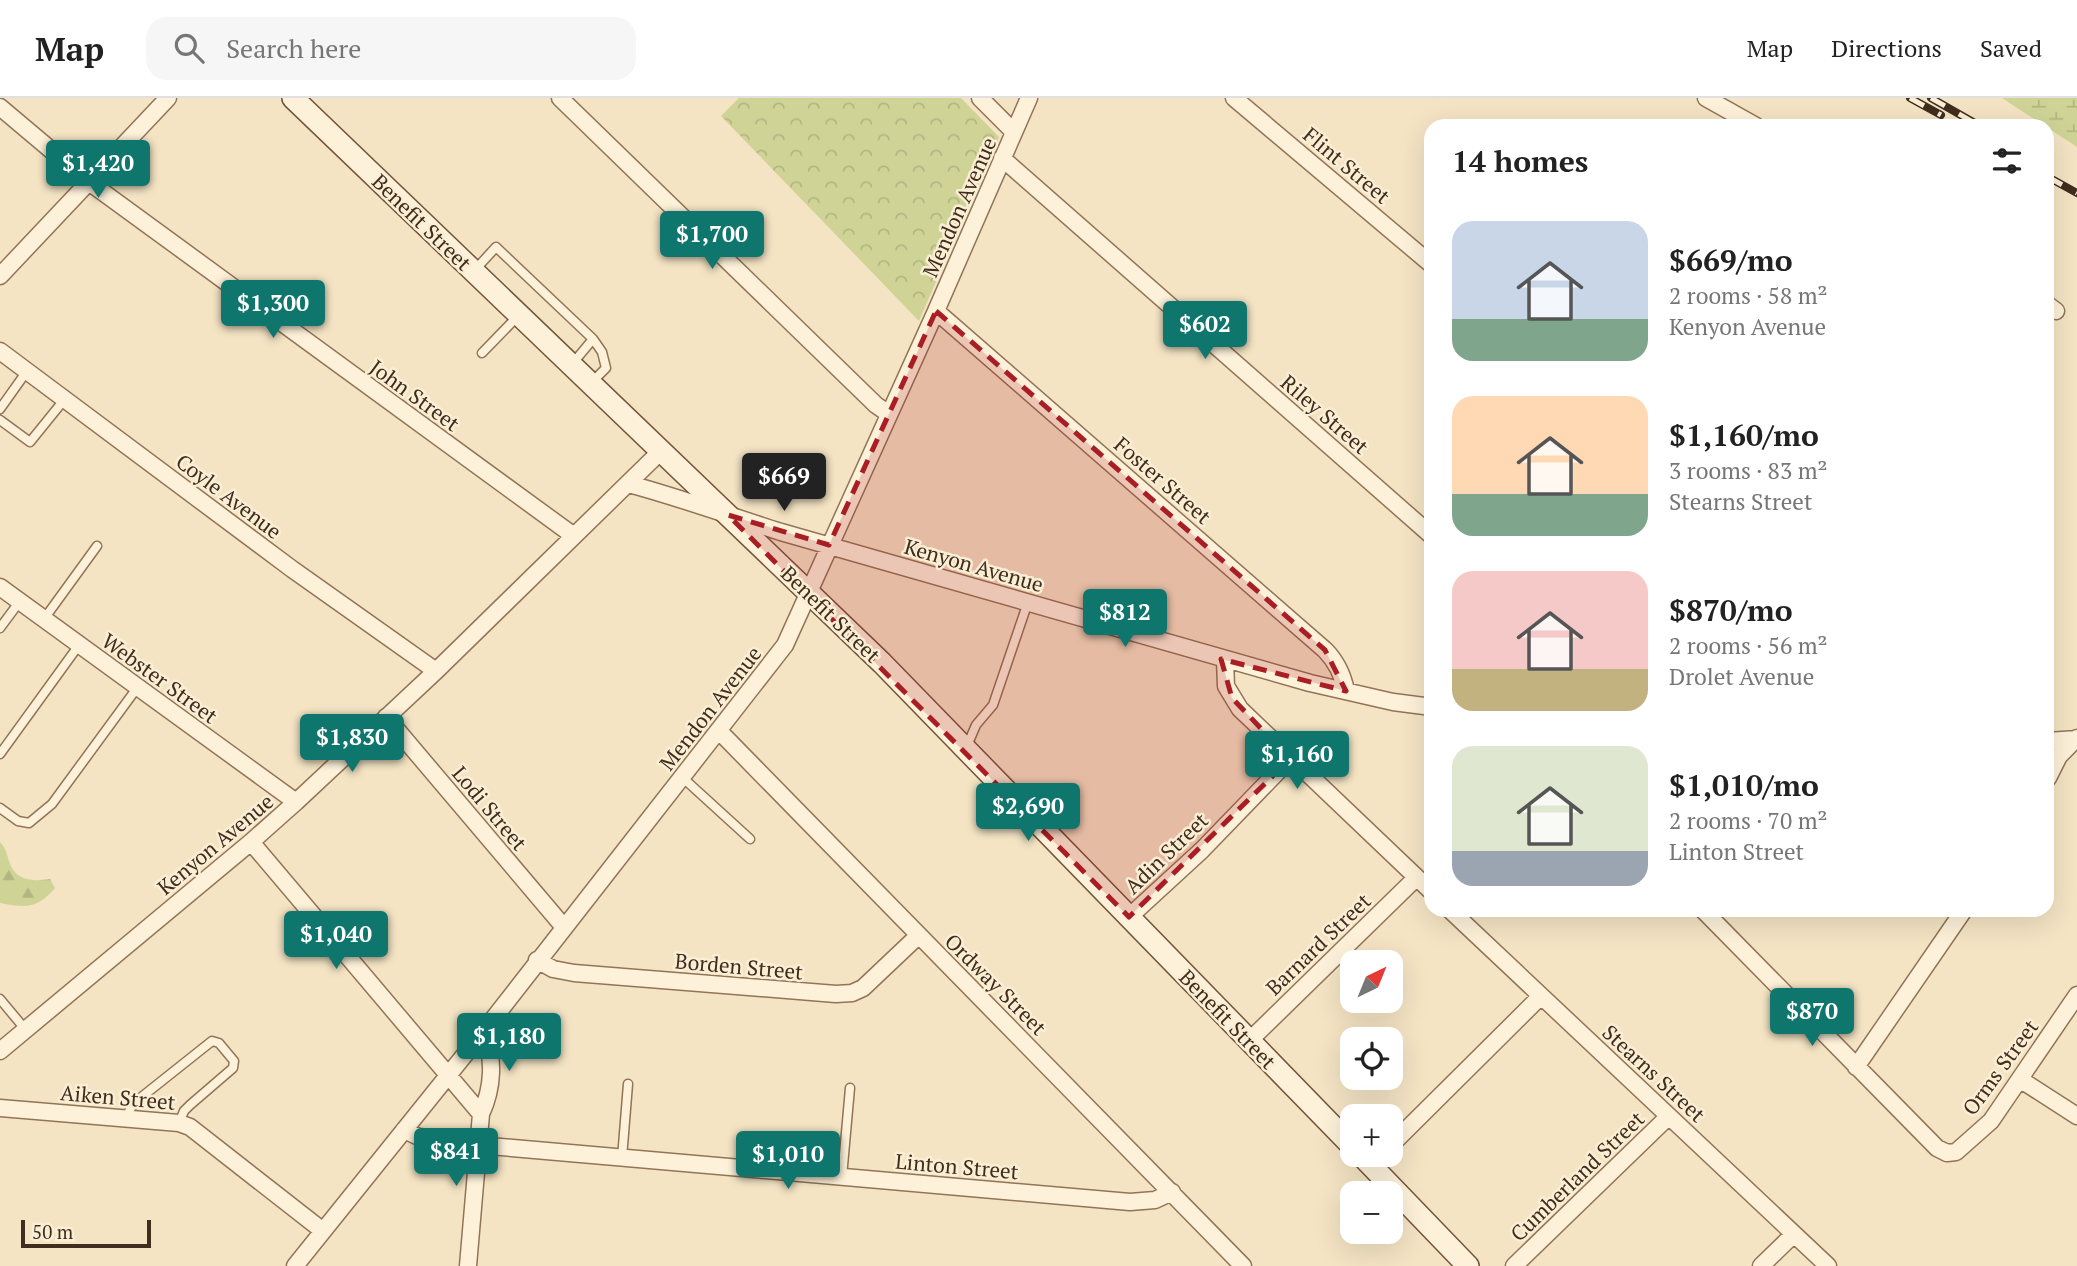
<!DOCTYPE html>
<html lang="en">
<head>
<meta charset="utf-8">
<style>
  :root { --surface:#fff; --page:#f6f6f6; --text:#222; --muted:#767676; --line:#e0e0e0; --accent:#0f766e }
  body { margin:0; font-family:"PT Serif",serif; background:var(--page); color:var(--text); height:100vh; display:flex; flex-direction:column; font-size:26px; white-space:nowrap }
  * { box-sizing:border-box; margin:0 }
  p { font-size:23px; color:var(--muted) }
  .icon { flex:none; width:38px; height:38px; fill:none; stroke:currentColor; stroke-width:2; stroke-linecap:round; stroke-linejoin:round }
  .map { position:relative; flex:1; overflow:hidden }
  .panel { position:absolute; left:1424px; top:21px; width:630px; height:798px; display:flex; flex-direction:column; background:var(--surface); border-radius:21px; box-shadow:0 7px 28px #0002 }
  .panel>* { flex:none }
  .needle { width:46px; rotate:43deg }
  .tools { position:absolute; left:1340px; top:852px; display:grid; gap:14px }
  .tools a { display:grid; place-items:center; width:63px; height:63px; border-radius:14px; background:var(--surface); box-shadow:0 7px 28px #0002; font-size:35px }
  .scale { position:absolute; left:21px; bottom:18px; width:130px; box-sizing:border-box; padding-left:7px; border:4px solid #402d1d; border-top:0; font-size:19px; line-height:24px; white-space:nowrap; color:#402d1d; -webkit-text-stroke:5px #faeed5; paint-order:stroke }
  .price { position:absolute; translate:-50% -60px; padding:0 16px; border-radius:7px; background:var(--accent); color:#fff; font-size:23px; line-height:46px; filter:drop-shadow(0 2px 4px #0008) }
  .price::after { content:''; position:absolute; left:50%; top:42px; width:21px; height:16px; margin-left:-10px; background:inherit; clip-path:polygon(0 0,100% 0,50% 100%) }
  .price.current { background:#222; color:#fff }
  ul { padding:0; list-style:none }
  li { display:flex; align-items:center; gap:21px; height:175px; padding:0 28px }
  li span { display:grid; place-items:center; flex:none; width:196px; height:140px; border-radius:21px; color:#555 }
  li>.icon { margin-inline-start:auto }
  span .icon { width:84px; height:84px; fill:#fffc; stroke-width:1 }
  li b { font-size:30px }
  h2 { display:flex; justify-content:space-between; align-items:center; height:84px; padding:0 28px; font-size:30px }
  header { display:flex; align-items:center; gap:42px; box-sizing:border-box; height:98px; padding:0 35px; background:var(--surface); border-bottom:2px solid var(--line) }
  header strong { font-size:33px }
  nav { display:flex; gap:38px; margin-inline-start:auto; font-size:24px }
  .search { width:490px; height:63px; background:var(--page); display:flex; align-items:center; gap:18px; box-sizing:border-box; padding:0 24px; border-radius:21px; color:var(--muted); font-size:26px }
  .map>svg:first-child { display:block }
</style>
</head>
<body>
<header>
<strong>Map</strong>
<div class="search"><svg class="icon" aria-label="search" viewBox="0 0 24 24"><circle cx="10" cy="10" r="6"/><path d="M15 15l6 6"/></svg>Search here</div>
<nav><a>Map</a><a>Directions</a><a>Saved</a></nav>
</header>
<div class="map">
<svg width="2077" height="1168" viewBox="0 0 2077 1168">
  <defs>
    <pattern id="forest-firs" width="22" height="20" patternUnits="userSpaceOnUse" patternTransform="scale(1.75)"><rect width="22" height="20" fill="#cfd496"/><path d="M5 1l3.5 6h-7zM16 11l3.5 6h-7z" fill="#b3b681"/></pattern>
    <pattern id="wetland-marsh" width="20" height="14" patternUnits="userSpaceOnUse" patternTransform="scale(1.75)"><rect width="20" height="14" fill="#cfd496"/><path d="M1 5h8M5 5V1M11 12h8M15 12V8" fill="none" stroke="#b3b681"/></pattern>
    <pattern id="park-crowns" width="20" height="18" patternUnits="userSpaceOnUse" patternTransform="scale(1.75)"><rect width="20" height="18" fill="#cfd496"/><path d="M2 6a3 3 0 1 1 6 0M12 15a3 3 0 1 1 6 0" fill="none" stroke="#b3b681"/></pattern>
  </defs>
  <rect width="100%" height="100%" fill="#f4e4c4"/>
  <!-- forest -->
  <path fill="url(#forest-firs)" d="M0,744C8,752 7,761 12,770C20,784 37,783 50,781L55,790C37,811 26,810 0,805Z"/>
  <!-- wetland -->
  <path fill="url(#wetland-marsh)" d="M2002,0H2077V49Z"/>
  <!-- park -->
  <path fill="url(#park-crowns)" d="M739,0H961L999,39L919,223L721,18Z"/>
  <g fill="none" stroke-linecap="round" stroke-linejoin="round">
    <!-- lane casing -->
    <g stroke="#927457" stroke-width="11">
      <path id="lane" d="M474,173L496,149L593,241L573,265
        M482,255L517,219
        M593,283L606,270L602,254L593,241
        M0,311L27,273
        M0,322L30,344L64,302
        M44,521L97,448
        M0,530L20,503
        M967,648L976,627L993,607L1028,504
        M0,656L79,547
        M682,679L750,741
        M0,710L18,723L29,725L52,706L137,590
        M0,901L25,931
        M125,1020L134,1005L212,943L219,945L234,963L233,970L190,1007L184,1013L179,1025
        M622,1060L628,986
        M842,1079L850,990"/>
    </g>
    <!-- street casing -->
    <g stroke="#927457" stroke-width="19">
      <path id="street" d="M560,0L876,307L889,316
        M980,0L1014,34
        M1234,0L1432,167
        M1706,0L1756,28
        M0,9L89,84L574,438
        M1002,60L1432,438
        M0,178L168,0
        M2048,207L2056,213
        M936,213L1325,552C1336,563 1343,578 1346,593
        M0,253L292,471L436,573
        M629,386C681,400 730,418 781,434L1310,585L1393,604L1432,609
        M0,489L296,704
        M1225,562L1226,588L1240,611L1432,794
        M386,619L563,828
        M719,633L1243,1168
        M2048,643L2077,641
        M2048,680L2059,658L2077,640
        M251,744L481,1016
        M1450,812L1828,1168
        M1703,812L1937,1050L1947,1055L1956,1054L1991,1023L2077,897
        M1129,819L1202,752L1290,661
        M537,862L553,871L574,875L836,896L852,895L863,890L919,837
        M1249,943L1416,780
        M0,953L251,744L296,704L436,573L661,353
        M1856,969L1964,812
        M2021,982L2077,1018
        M0,1010L179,1025L190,1029L323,1133
        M404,1032L419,1039L478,1047L1130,1104L1155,1102L1172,1094
        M1391,1047L1541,898
        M295,1168L483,934L785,547L936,213L1029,0
        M468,1168L481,1016C493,990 495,959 483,934
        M1514,1168L1669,1018
        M1761,1168L1794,1136"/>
    </g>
    <!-- secondary casing -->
    <g stroke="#74553a" stroke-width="24">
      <path id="secondary" d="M293,0L882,565L1353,1049
        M1361,1057L1468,1168"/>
    </g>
    <!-- lane -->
    <use href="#lane" stroke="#fdf1d9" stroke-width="8"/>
    <!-- street -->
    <use href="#street" stroke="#fdf1d9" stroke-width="16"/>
    <!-- secondary -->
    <use href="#secondary" stroke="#fdf1d9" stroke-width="21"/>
    <!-- rail casing -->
    <g stroke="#402d1d" stroke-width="8">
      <path id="rail" d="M1910,0L1941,17
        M1931,0L1980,28
        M2048,79L2077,95"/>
    </g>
    <!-- rail -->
    <use href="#rail" stroke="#faeed5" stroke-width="5" stroke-dasharray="16" stroke-linecap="butt"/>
  </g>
  <!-- marked area -->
  <path fill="#a91e24" fill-opacity="0.2" stroke="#a91e24" stroke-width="5" stroke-dasharray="14 9" stroke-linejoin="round" d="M936,213L1325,552L1346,593L1221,561L1232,600L1290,661L1129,819L728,417L829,447Z"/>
  <g text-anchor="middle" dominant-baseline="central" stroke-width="5" stroke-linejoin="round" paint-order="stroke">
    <!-- street labels -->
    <g font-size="21" fill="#402d1d" stroke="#faeed5">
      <text transform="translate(1347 67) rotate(40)">Flint Street</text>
      <text transform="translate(959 109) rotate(-66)">Mendon Avenue</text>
      <text transform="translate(422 124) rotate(44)">Benefit Street</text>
      <text transform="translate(415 297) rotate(36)">John Street</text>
      <text transform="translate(1325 316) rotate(41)">Riley Street</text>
      <text transform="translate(1163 382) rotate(41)">Foster Street</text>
      <text transform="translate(229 398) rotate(37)">Coyle Avenue</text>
      <text transform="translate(974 467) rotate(16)">Kenyon Avenue</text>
      <text transform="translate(831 516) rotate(44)">Benefit Street</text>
      <text transform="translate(160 580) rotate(36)">Webster Street</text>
      <text transform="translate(710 610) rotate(-52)">Mendon Avenue</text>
      <text transform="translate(490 710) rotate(50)">Lodi Street</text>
      <text transform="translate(215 746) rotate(-40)">Kenyon Avenue</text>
      <text transform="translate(1166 755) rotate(-44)">Adin Street</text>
      <text transform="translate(1318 846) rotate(-44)">Barnard Street</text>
      <text transform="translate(739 868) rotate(5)">Borden Street</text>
      <text transform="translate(996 886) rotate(45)">Ordway Street</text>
      <text transform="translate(1228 921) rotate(46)">Benefit Street</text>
      <text transform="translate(2000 969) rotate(-54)">Orms Street</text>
      <text transform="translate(1654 975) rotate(43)">Stearns Street</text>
      <text transform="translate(118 999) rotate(5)">Aiken Street</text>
      <text transform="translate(957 1068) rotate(5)">Linton Street</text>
      <text transform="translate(1577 1078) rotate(-44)">Cumberland Street</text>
    </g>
  </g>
</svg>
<div class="tools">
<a><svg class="needle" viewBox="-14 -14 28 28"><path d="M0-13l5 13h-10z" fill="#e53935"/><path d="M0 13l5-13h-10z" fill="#767676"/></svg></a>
<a><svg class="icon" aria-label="locate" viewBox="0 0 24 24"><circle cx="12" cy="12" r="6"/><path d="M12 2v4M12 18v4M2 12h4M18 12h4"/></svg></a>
<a>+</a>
<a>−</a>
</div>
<div class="scale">50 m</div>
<b class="price" style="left:98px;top:102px">$1,420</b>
<b class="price" style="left:712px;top:173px">$1,700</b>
<b class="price" style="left:273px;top:242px">$1,300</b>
<b class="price" style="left:1205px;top:263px">$602</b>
<b class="price current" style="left:784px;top:415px">$669</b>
<b class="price" style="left:1125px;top:551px">$812</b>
<b class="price" style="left:352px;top:676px">$1,830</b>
<b class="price" style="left:1297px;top:693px">$1,160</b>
<b class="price" style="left:1028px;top:745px">$2,690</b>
<b class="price" style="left:336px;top:873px">$1,040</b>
<b class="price" style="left:1812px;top:950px">$870</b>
<b class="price" style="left:509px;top:975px">$1,180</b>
<b class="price" style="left:456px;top:1090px">$841</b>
<b class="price" style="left:788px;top:1093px">$1,010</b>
<section class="panel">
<h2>14 homes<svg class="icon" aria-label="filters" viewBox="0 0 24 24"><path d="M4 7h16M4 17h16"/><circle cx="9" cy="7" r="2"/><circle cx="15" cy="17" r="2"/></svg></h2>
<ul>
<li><span style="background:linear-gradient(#c9d6e8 70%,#7fa58c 0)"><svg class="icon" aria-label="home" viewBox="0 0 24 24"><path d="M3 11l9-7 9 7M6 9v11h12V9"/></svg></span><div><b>$669/mo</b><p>2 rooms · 58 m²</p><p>Kenyon Avenue</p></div></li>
<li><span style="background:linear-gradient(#ffd9b3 70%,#7fa58c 0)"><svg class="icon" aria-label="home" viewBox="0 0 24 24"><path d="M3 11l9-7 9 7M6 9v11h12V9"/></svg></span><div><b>$1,160/mo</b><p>3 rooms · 83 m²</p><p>Stearns Street</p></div></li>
<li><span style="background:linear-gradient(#f6c9c9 70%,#c2b280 0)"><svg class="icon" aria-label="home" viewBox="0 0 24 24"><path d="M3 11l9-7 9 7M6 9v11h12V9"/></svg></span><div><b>$870/mo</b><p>2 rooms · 56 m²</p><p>Drolet Avenue</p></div></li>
<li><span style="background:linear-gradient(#dfe7d0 75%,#9aa5b1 0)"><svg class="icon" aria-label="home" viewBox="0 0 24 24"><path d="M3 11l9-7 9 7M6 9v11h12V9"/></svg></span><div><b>$1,010/mo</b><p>2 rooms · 70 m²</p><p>Linton Street</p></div></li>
</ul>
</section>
</div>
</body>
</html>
